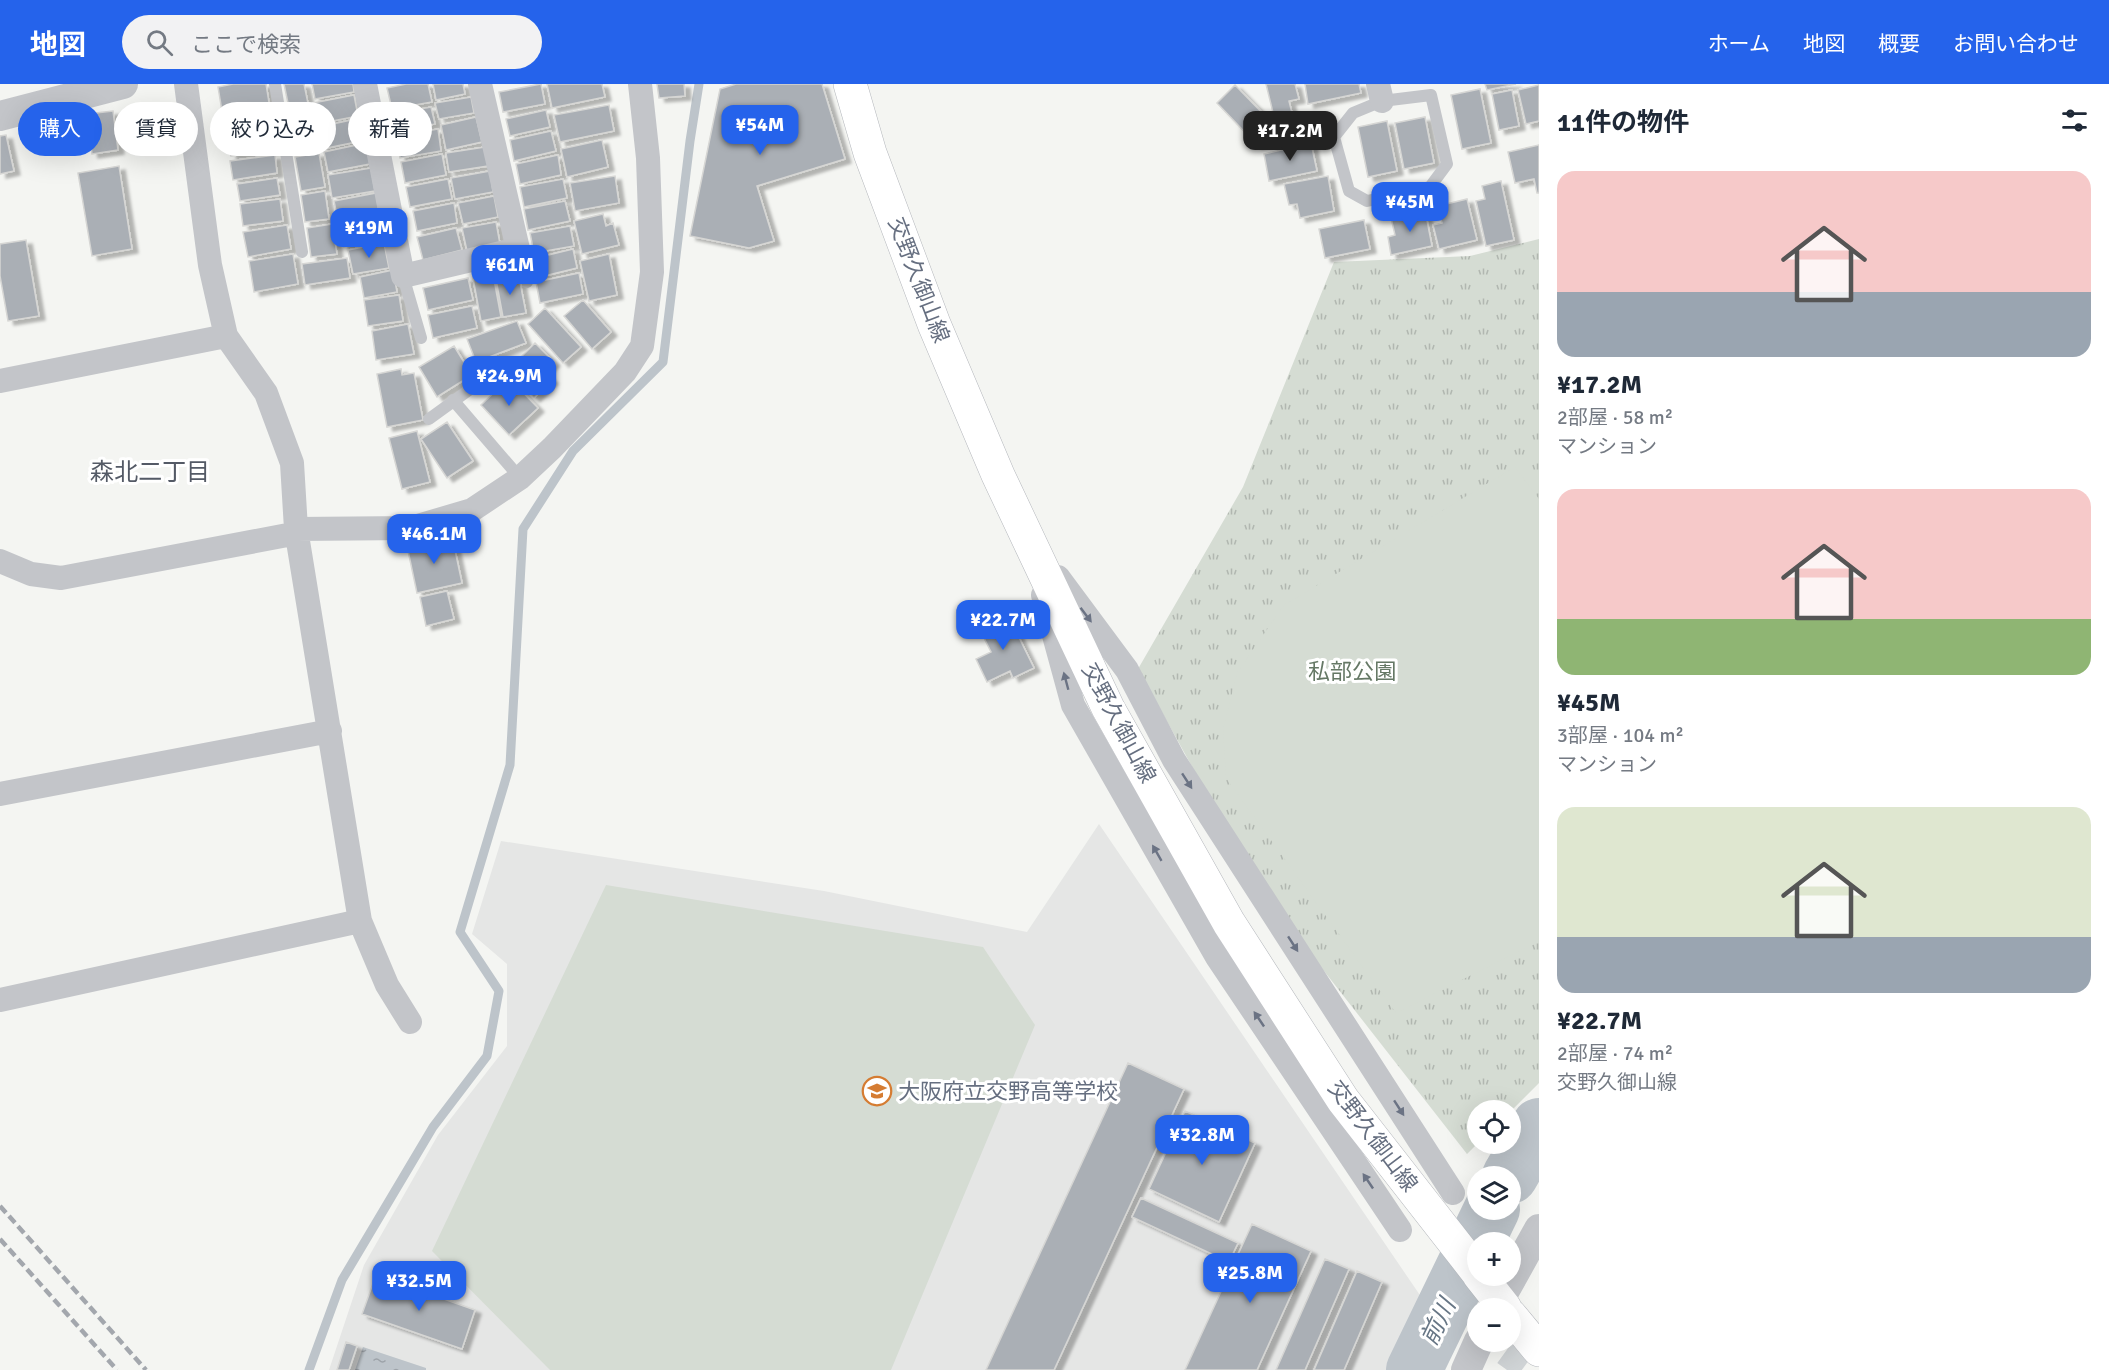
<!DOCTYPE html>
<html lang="ja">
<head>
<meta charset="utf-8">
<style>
  :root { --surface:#fff; --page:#f2f2f3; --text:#1f2937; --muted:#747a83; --accent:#2563eb }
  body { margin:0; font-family:Signika,"Noto Sans JP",sans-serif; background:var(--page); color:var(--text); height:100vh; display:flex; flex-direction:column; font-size:22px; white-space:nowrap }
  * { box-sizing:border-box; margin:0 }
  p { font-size:20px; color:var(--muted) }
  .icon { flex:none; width:33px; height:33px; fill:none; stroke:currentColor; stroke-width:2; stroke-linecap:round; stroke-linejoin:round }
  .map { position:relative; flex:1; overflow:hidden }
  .drawer { display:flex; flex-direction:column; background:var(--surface); width:570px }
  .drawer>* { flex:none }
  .hud { position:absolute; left:18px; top:18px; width:570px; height:54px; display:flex; gap:12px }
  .controls { position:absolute; left:1467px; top:1016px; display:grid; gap:12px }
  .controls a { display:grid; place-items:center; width:54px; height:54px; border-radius:50%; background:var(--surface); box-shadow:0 6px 24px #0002; font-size:30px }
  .price { position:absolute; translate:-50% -51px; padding:0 14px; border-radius:12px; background:var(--accent); color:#fff; font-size:20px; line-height:39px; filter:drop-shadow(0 2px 3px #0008) }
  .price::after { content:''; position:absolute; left:50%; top:36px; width:18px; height:14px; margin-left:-9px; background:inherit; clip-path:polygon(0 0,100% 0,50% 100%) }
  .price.selected { background:#222; color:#fff }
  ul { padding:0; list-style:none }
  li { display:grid; align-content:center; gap:12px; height:318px; padding:0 18px }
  li span { display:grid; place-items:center; height:186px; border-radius:18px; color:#555 }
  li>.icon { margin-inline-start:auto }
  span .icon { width:108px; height:108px; fill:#fffc; stroke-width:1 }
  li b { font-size:26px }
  h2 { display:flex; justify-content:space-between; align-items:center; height:72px; padding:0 18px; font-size:26px }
  .tag { padding:0 21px; border-radius:27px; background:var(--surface); box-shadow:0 6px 24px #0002; font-size:21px; line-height:54px }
  .tag.selected { background:var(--accent); color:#fff }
  header { display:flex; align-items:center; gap:36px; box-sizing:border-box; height:84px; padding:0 30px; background:var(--accent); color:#fff }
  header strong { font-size:28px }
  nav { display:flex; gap:33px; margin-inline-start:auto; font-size:21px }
  .search { width:420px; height:54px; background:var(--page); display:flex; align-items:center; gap:15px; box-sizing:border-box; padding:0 21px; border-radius:33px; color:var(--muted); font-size:22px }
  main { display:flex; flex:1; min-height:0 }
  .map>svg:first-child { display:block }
</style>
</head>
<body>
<header>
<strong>地図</strong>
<div class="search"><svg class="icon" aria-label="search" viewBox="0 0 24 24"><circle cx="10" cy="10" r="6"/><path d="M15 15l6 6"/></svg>ここで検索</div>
<nav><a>ホーム</a><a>地図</a><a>概要</a><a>お問い合わせ</a></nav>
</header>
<main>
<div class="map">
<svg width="1539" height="1286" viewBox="0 0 1539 1286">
  <defs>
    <pattern id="park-tufts" width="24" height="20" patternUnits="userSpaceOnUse" patternTransform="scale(1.5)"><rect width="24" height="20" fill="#d5dcd3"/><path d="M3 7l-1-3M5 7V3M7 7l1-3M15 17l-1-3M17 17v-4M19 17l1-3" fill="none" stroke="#b1b7b0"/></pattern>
    <pattern id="water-ripples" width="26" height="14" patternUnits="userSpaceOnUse" patternTransform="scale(1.5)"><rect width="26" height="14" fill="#bdc4ca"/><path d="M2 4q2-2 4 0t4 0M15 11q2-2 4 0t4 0" fill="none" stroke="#9da3a9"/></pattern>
    <filter id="shadow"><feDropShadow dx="6" dy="4" stdDeviation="1.5" flood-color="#0004"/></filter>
  </defs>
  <rect width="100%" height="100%" fill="#f4f5f2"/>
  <!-- built -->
  <path fill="#e5e6e5" d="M1099,740L1426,1220L1394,1286H329L364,1181L438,1051L507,962V880L472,850L501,757L824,807L1027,848Z"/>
  <!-- park -->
  <path fill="url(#park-tufts)" d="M1539,155V999L1511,1027L1478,1026V1059L1467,1070L1292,846L1210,715L1138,585L1243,403L1334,178L1470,172Z"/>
  <!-- garden -->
  <path fill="#d5dcd3" d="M1515,383L1539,415V857L1396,929L1226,694L1223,646L1237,589L1284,521Z
    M606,801L983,863L1035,941L891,1286H550L432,1167Z"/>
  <!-- water -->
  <path fill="url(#water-ripples)" d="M363,1263L426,1284V1286H355Z"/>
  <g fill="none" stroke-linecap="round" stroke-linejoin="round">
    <!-- stream -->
    <path stroke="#bdc4ca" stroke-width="9" d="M309,1286L342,1196L433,1043L487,972L499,907L460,848L510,681L523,445L573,367L663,278L690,57L699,0"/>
    <!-- river -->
    <path stroke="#bdc4ca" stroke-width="56" d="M1510,1092L1539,1042
      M1414,1286L1492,1125"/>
  </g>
  <!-- building -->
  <path fill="#aaafb5" stroke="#d6d6d4" stroke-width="1.5" filter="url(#shadow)" d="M233,0H266L270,25L223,33L218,3Z
    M284,0H304L316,58L297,62Z
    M312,0H353L354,8L315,15Z
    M406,0H428L432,18L392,25L387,4Z
    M433,0H463L465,10L436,16Z
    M541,0L545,20L503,28L499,8Z
    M547,0H602L605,13L552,24Z
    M657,0H684L685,12L659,14Z
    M736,0H822L845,75L757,102L774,157L749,164L690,152L720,5Z
    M1266,0H1295L1299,15L1289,17L1294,37L1276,41Z
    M1305,0H1359L1361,9L1308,20Z
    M1485,0H1516L1487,6Z
    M1235,1L1276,43L1257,61L1217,19Z
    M1539,1V37L1526,40L1518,6Z
    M1480,5L1491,59L1462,65L1451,11Z
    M1512,6L1519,42L1499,46L1492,10Z
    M354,11L358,32L317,40L313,19Z
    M471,13L474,29L439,35L435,19Z
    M609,21L614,47L560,58L554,31Z
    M431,23L435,40L397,48L393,30Z
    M546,26L550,43L510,52L506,35Z
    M113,27L118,66L92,70L87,30Z
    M271,33L275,66L231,72L226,39Z
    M476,33L482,58L446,66L441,41Z
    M1425,33L1434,79L1404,85L1395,39Z
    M361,34L366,56L322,65L318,43Z
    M1387,37L1397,87L1368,93L1358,43Z
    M438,45L441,67L400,74L397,52Z
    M551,47L556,67L514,77L510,56Z
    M6,51L14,87L0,90V52Z
    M602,56L608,83L567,93L561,65Z
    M366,59L370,80L328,88L324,68Z
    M1311,59L1317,87L1269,97L1264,70Z
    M1539,61V109H1537L1534,95L1515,99L1508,68Z
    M485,63L488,82L449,88L446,69Z
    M319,69L325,103L301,107L295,73Z
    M442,70L446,91L405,99L401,78Z
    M275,71L277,89L233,96L230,77Z
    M558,71L561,91L520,100L516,80Z
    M119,82L132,165L92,172L78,89Z
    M371,84L375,107L332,114L328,91Z
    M490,87L493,108L455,115L451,94Z
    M615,92L619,119L575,127L570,99Z
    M1328,92L1334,127L1300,134L1297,120L1289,121L1284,100Z
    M277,94L280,111L240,117L237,100Z
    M448,95L452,115L410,123L406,103Z
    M563,95L567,114L524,123L520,103Z
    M1501,97L1514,156L1486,162L1476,117L1485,115L1482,102Z
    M325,107L329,135L305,138L301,111Z
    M376,109L379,128L338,137L334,117Z
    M494,112L498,133L463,140L458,119Z
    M280,115L283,137L243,142L240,120Z
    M1467,115L1477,156L1439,165L1433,141L1442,139L1438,122Z
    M565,117L570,137L528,146L524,125Z
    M454,119L457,139L417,147L413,127Z
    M1425,126L1432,162L1391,171L1388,153L1395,151L1391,134Z
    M603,130L606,142L613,139L619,161L582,170L574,137Z
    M380,133L385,156L343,163L339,141Z
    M1364,136L1370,165L1325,174L1319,145Z
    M496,138L500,160L467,167L462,144Z
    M332,140L337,170L311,173L307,144Z
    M287,141L291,165L248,173L243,148Z
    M570,142L574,162L534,169L530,149Z
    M456,144L462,166L423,176L417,153Z
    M26,156L39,232L8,237L0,192V160Z
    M384,159L389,184L353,190L348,166Z
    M573,165L577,184L536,194L532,175Z
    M293,170L298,200L254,208L249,177Z
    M609,170L617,211L589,217L580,177Z
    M347,174L350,194L305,201L302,180Z
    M393,186L397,208L364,214L360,193Z
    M507,188L509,200L520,198L526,229L503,233L495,190Z
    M579,189L583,210L540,219L536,198Z
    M493,190L501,233L481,237L473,194Z
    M468,194L473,216L428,226L423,204Z
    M399,211L403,237L368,242L364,216Z
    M583,216L611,248L592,265L564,232Z
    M472,222L477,244L433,254L428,231Z
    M545,224L581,263L563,279L528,240Z
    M517,237L526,259L476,278L467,255Z
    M408,240L414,270L376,276L372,247Z
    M535,259L554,278L544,288L552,296L534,314L507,287Z
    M454,262L472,291L437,313L419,283Z
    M401,285L402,291L414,289L423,336L387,343L377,290Z
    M509,294L538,324L509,351L481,321Z
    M447,338L473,377L447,394L421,355Z
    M417,347L430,398L402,405L389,354Z
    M452,452L462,499L417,509L407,462Z
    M447,507L454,535L426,542L420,513Z
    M1008,531L1034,584L1013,594L1010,587L987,598L976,575L991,568L979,544Z
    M1128,979L1184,1005L1054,1286H986Z
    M1185,1027L1255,1059L1219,1138L1149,1105Z
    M1141,1114L1238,1159L1229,1178L1132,1133Z
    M1252,1140L1311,1167L1257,1286H1185Z
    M1325,1175L1349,1185L1305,1286H1276Z
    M1357,1187L1382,1198L1344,1286H1314Z
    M376,1191L475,1226L462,1265L362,1230Z
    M346,1258L357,1262L349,1286H337Z"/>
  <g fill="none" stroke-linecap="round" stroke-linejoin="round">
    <!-- minor-tunnel -->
    <path stroke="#d0d4d6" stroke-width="24" stroke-dasharray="24 12" stroke-linecap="butt" d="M1507,1286L1539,1242"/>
    <!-- secondary casing -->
    <g stroke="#b5b8bd" stroke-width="34">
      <path id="secondary" d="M850,0L870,69L934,240L998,391L1108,624L1229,839L1343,1016L1478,1189
        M1479,1191L1505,1224
        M1510,1231L1539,1266"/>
    </g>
    <!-- service -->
    <path stroke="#c3c5c9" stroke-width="12" d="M275,0L302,168
      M1431,11L1447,80L1430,103L1367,117L1349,107L1334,53L1353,29L1382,17Z
      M518,165L527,198
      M403,192L421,254
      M453,316L520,394
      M429,335L480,298"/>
    <!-- minor -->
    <path stroke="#c3c5c9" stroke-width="24" d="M186,0L210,181L226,252L266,309L292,379L296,445L360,837L387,901L410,938
      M365,0L403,192L518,165L480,0
      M1378,0L1382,17
      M0,297L226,252
      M296,445L411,444L472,426L520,394L552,364L625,288L642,262L652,188L648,74L640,0
      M0,477L31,490L61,494L298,449
      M1058,493L1127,586L1174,676L1453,1109
      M1043,511L1073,621L1217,873L1400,1146
      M0,710L330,647
      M0,916L360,837"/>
    <!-- tertiary -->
    <path stroke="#c3c5c9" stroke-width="30" d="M0,32L123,0
      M1495,1224L1539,1145
      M1466,1286L1479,1257"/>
    <!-- secondary -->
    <use href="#secondary" stroke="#fff" stroke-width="33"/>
    <!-- rail -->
    <path stroke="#a3a7ad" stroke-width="4.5" stroke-dasharray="9 4.5" stroke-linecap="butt" d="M0,1122L146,1286
      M0,1155L117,1286"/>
  </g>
  <!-- one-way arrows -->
  <defs><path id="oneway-solid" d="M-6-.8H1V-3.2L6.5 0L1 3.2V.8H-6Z" transform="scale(1.5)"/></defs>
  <g fill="#6b7384">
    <use href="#oneway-solid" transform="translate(1086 531) rotate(53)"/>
    <use href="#oneway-solid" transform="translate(1066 597) rotate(-105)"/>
    <use href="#oneway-solid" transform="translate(1187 697) rotate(57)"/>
    <use href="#oneway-solid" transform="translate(1157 769) rotate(-120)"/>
    <use href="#oneway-solid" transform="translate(1293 860) rotate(57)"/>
    <use href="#oneway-solid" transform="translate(1259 935) rotate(-124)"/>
    <use href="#oneway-solid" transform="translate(1399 1024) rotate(57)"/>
    <use href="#oneway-solid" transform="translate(1368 1097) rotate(-124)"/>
  </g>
  <!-- icons -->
  <defs>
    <g id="school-ring" transform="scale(1.5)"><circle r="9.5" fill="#fff" stroke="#d57c32" stroke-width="1.5"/><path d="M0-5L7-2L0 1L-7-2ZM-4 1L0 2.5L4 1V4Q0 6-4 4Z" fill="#d57c32"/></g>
  </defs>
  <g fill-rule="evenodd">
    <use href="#school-ring" x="877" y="1007"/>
  </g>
  <g text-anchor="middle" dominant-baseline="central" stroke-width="6" stroke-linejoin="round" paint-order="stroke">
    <!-- street labels -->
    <g font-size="22" fill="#666f80" stroke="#fff">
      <text transform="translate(919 196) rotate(69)">交野久御山線</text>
      <text transform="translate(1119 639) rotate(62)">交野久御山線</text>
      <text transform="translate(1373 1052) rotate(53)">交野久御山線</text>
    </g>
    <!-- park labels -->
    <g font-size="22" fill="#657865" stroke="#fff">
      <text x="1352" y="587">私部公園</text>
    </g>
    <!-- poi labels -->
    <g font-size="22" fill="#666f80" stroke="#fff" text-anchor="start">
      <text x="898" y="1007">大阪府立交野高等学校</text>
    </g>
    <!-- neighbourhood labels -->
    <g font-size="24" fill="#545a66" stroke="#fff">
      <text x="150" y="388">森北二丁目</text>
    </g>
    <!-- water labels -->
    <g font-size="24" font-style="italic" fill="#677685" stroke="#fff">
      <text transform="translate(1438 1238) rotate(-64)">前川</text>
    </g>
  </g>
</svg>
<div class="controls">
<a><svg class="icon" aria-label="locate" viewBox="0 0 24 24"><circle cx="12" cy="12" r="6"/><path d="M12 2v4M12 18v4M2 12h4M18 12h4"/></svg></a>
<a><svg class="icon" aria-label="layers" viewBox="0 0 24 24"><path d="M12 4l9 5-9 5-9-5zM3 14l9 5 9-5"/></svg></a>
<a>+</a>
<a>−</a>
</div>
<b class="price" style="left:760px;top:72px">¥54M</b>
<b class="price selected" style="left:1290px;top:78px">¥17.2M</b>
<b class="price" style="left:1410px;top:149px">¥45M</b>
<b class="price" style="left:369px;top:175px">¥19M</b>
<b class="price" style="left:510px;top:212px">¥61M</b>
<b class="price" style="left:509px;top:323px">¥24.9M</b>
<b class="price" style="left:434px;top:481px">¥46.1M</b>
<b class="price" style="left:1003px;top:567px">¥22.7M</b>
<b class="price" style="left:1202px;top:1082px">¥32.8M</b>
<b class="price" style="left:1250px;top:1220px">¥25.8M</b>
<b class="price" style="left:419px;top:1228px">¥32.5M</b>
<div class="hud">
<a class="tag selected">購入</a>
<a class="tag">賃貸</a>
<a class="tag">絞り込み</a>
<a class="tag">新着</a>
</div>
</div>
<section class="drawer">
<h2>11件の物件<svg class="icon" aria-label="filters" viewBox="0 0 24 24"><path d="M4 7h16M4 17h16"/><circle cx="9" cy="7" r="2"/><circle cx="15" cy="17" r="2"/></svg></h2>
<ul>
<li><span style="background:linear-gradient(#f6c9c9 65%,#9aa5b1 0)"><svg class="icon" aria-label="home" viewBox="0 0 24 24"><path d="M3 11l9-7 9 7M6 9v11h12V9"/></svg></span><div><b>¥17.2M</b><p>2部屋 · 58 m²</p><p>マンション</p></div></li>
<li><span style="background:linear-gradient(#f6c9c9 70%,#8fb573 0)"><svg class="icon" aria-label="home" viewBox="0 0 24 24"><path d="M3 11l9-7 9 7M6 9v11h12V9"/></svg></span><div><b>¥45M</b><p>3部屋 · 104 m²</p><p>マンション</p></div></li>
<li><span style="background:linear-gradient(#dfe7d0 70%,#9aa5b1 0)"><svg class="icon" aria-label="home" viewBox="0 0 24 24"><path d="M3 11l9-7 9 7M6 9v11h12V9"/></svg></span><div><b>¥22.7M</b><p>2部屋 · 74 m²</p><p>交野久御山線</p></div></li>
</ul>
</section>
</main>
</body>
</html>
